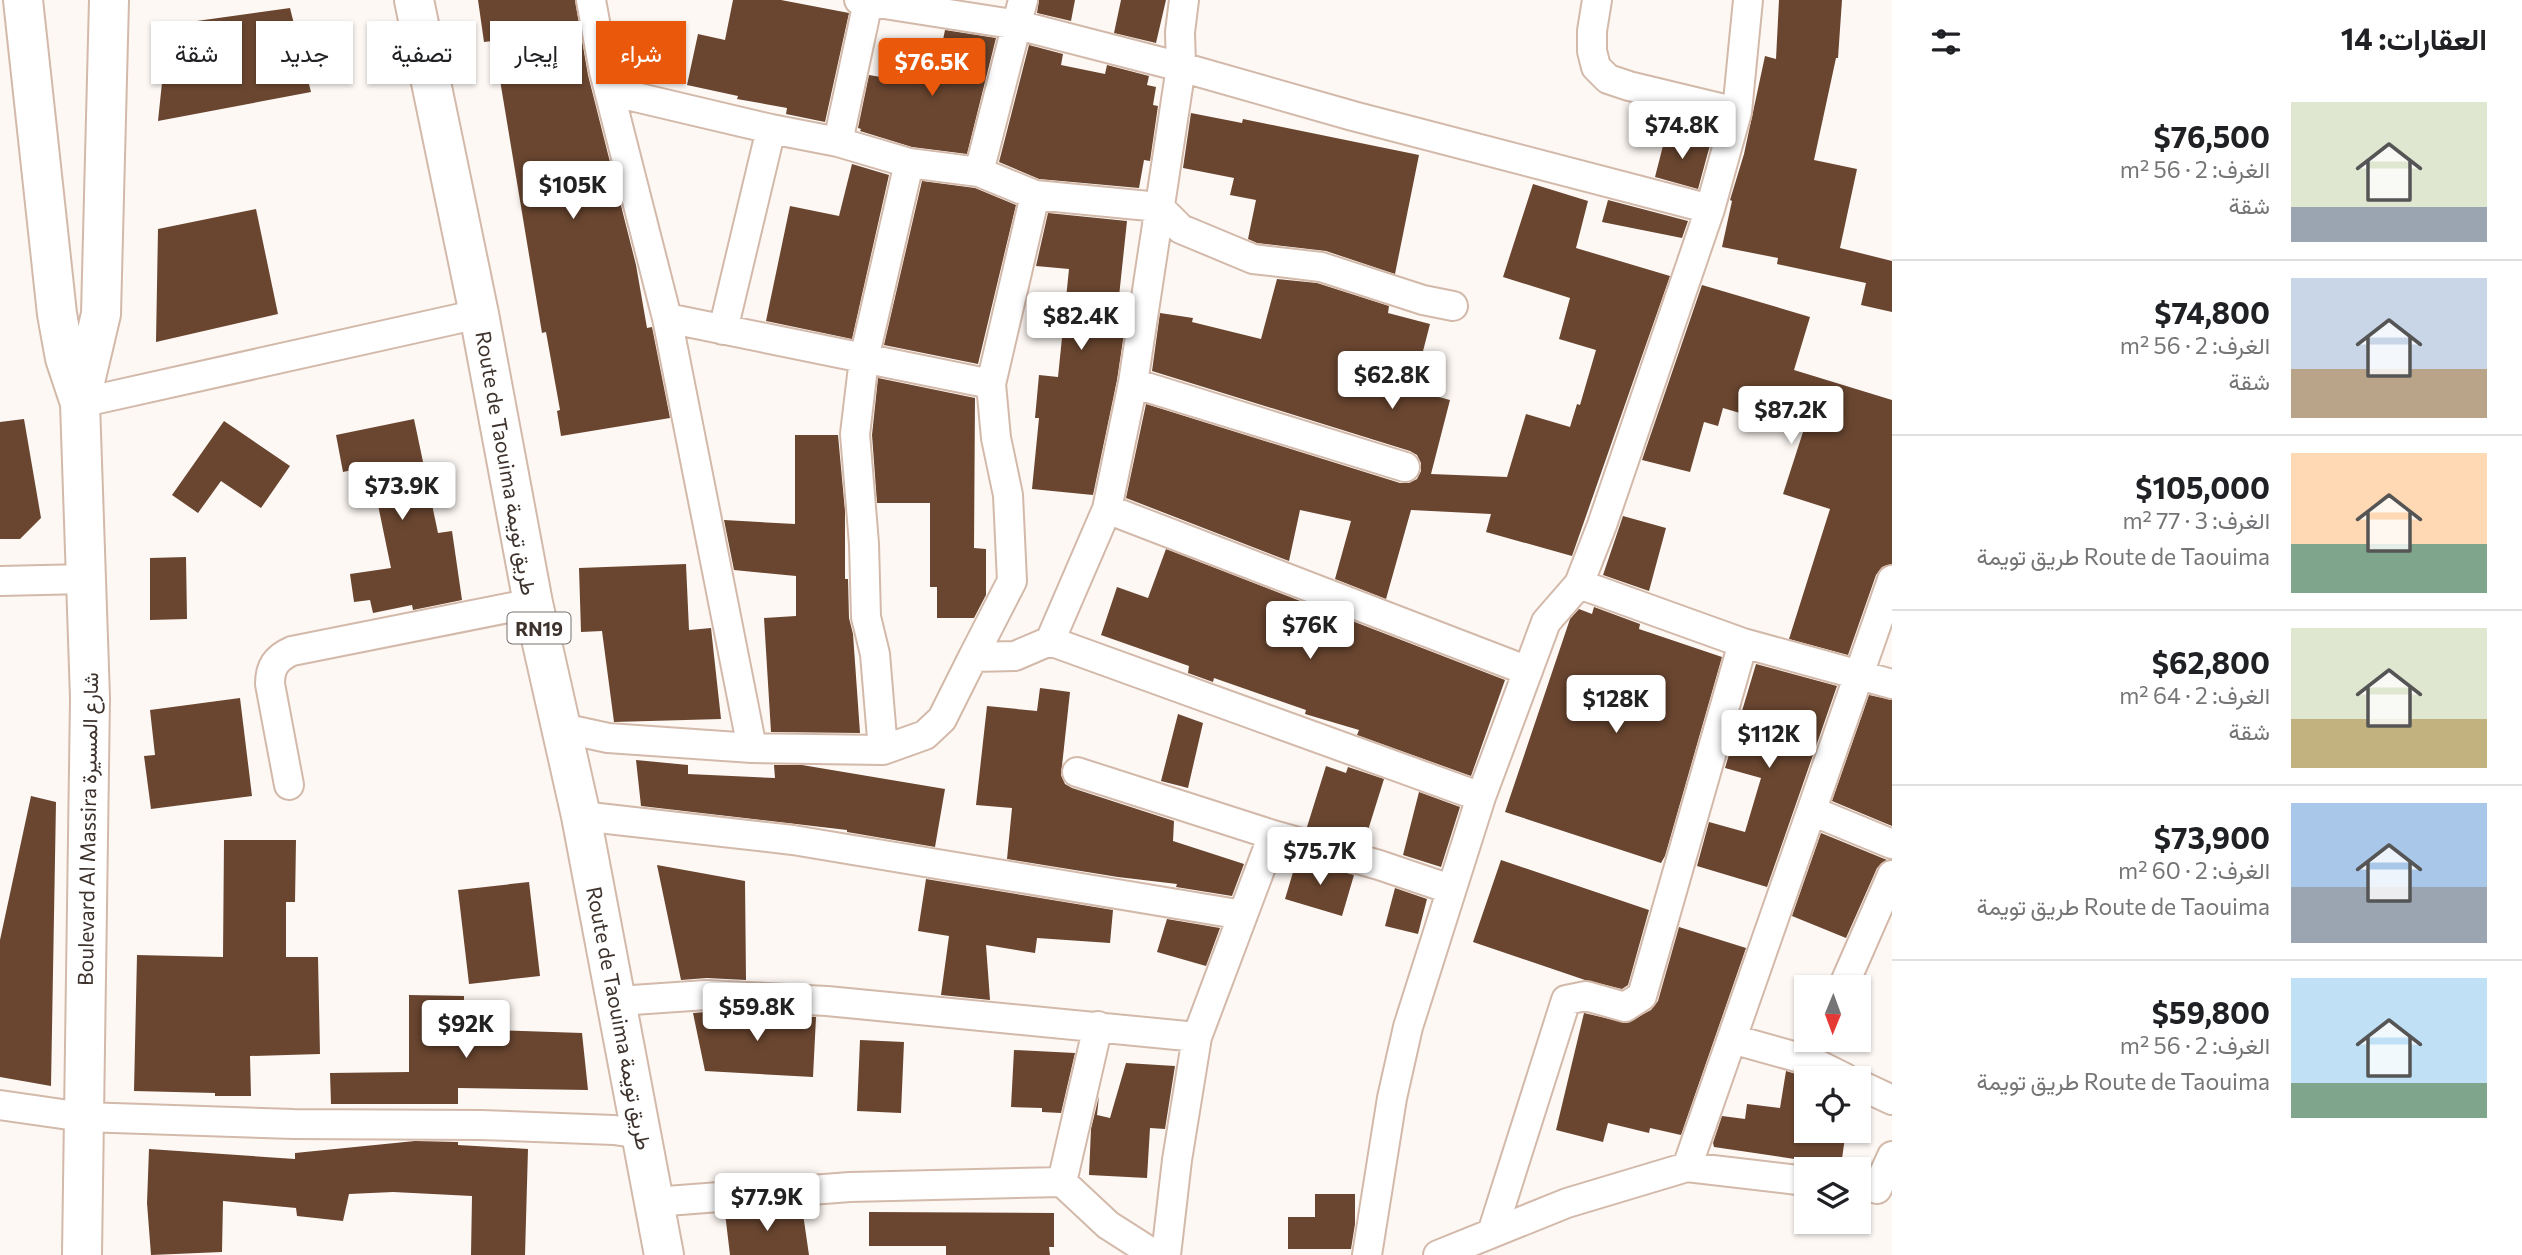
<!DOCTYPE html>
<html lang="ar">
<head>
<meta charset="utf-8">
<style>
  :root { --surface:#fff; --page:#f6f6f6; --text:#202124; --muted:#757577; --line:#e0e0e0; --accent:#ea580c }
  body { margin:0; font-family:Commissioner,Vazirmatn,sans-serif; background:var(--page); color:var(--text); direction:rtl; height:100vh; display:flex; flex-direction:column; font-size:26px; white-space:nowrap }
  * { box-sizing:border-box; margin:0 }
  p { font-size:23px; color:var(--muted) }
  .icon { flex:none; width:38px; height:38px; fill:none; stroke:currentColor; stroke-width:2; stroke-linecap:round; stroke-linejoin:round }
  .map { position:relative; flex:1; overflow:hidden; direction:ltr }
  .drawer { display:flex; flex-direction:column; background:var(--surface); width:630px }
  .drawer>* { flex:none }
  .banner { position:absolute; left:21px; top:21px; width:665px; height:63px; direction:rtl; display:flex; gap:14px }
  .needle { width:46px; rotate:181deg }
  .controls { position:absolute; left:1794px; top:975px; display:grid; gap:14px }
  .controls a { display:grid; place-items:center; width:77px; height:77px; border-radius:0px; background:var(--surface); box-shadow:0 2px 5px #0004; font-size:35px }
  .price { position:absolute; translate:-50% -60px; padding:0 16px; border-radius:7px; background:#fff; color:#222; font-size:23px; line-height:46px; filter:drop-shadow(0 2px 4px #0008) }
  .price::after { content:''; position:absolute; left:50%; top:42px; width:21px; height:16px; margin-left:-10px; background:inherit; clip-path:polygon(0 0,100% 0,50% 100%) }
  .price.active { background:var(--accent); color:#fff }
  ul { padding:0; list-style:none }
  li { display:flex; align-items:center; gap:21px; height:175px; padding:0 35px }
  li+li { border-top:2px solid var(--line) }
  li span { display:grid; place-items:center; flex:none; width:196px; height:140px; border-radius:0px; color:#555 }
  li>.icon { margin-inline-start:auto }
  span .icon { width:84px; height:84px; fill:#fffc; stroke-width:1 }
  li b { font-size:30px }
  h2 { display:flex; justify-content:space-between; align-items:center; height:84px; padding:0 35px; font-size:30px }
  .pill { padding:0 24px; border-radius:0px; background:var(--surface); box-shadow:0 2px 5px #0004; font-size:24px; line-height:63px }
  .pill.active { background:var(--accent); color:#fff }
  main { display:flex; flex:1; min-height:0 }
  .map>svg:first-child { display:block }
</style>
</head>
<body>
<main>
<section class="drawer">
<h2>العقارات: 14<svg class="icon" aria-label="filters" viewBox="0 0 24 24"><path d="M4 7h16M4 17h16"/><circle cx="9" cy="7" r="2"/><circle cx="15" cy="17" r="2"/></svg></h2>
<ul>
<li><span style="background:linear-gradient(#dfe7d0 75%,#9aa5b1 0)"><svg class="icon" aria-label="home" viewBox="0 0 24 24"><path d="M3 11l9-7 9 7M6 9v11h12V9"/></svg></span><div><b>$76,500</b><p>الغرف: 2 · 56 m²</p><p>شقة</p></div></li>
<li><span style="background:linear-gradient(#c9d6e8 65%,#b9a48a 0)"><svg class="icon" aria-label="home" viewBox="0 0 24 24"><path d="M3 11l9-7 9 7M6 9v11h12V9"/></svg></span><div><b>$74,800</b><p>الغرف: 2 · 56 m²</p><p>شقة</p></div></li>
<li><span style="background:linear-gradient(#ffd9b3 65%,#7fa58c 0)"><svg class="icon" aria-label="home" viewBox="0 0 24 24"><path d="M3 11l9-7 9 7M6 9v11h12V9"/></svg></span><div><b>$105,000</b><p>الغرف: 3 · 77 m²</p><p>Route de Taouima طريق تويمة</p></div></li>
<li><span style="background:linear-gradient(#dfe7d0 65%,#c2b280 0)"><svg class="icon" aria-label="home" viewBox="0 0 24 24"><path d="M3 11l9-7 9 7M6 9v11h12V9"/></svg></span><div><b>$62,800</b><p>الغرف: 2 · 64 m²</p><p>شقة</p></div></li>
<li><span style="background:linear-gradient(#a9c7e8 60%,#9aa5b1 0)"><svg class="icon" aria-label="home" viewBox="0 0 24 24"><path d="M3 11l9-7 9 7M6 9v11h12V9"/></svg></span><div><b>$73,900</b><p>الغرف: 2 · 60 m²</p><p>Route de Taouima طريق تويمة</p></div></li>
<li><span style="background:linear-gradient(#bfe0f5 75%,#7fa58c 0)"><svg class="icon" aria-label="home" viewBox="0 0 24 24"><path d="M3 11l9-7 9 7M6 9v11h12V9"/></svg></span><div><b>$59,800</b><p>الغرف: 2 · 56 m²</p><p>Route de Taouima طريق تويمة</p></div></li>
</ul>
</section>
<div class="map">
<svg width="1892" height="1255" viewBox="0 0 1892 1255">
  <rect width="100%" height="100%" fill="#fdf8f4"/>
  <!-- building -->
  <path fill="#6a4630" d="M478,0H575L588,75L636,265L647,328L652,327L670,418L561,436L557,411L560,410L546,332L542,333L500,80H497L492,41L484,42Z
    M733,0H781L849,13L825,122L786,114L787,108L737,99L738,96L687,85L698,34L725,40Z
    M1039,0H1075L1071,21L1037,13Z
    M1121,0H1166L1156,43L1114,33Z
    M1779,0H1842L1838,58H1836L1814,160L1857,169L1840,248L1892,261V312L1861,305L1866,283L1777,264L1778,258L1722,247L1732,201L1730,200L1744,154L1765,56L1776,59Z
    M290,8L311,92L158,121L168,25Z
    M945,30L996,38L967,154L912,147L860,131L861,129L858,128L869,75L898,80L902,62L937,69Z
    M1029,45L1063,54L1061,65L1105,74L1107,65L1149,76L1147,85L1156,87L1153,105L1158,106L1150,161L1144,160L1139,188L1039,179L999,162Z
    M1191,113L1242,123L1243,119L1419,155L1395,274L1326,251L1257,243L1248,239L1256,200L1230,195L1234,178L1183,168Z
    M1666,134L1710,145L1698,189L1655,177Z
    M852,164L889,175L852,339L766,321L790,206L839,216Z
    M922,181L975,188L1016,205L978,364L884,345Z
    M1533,184L1588,201L1576,248L1670,276L1572,556L1486,532L1491,514L1411,510L1386,599L1335,579L1351,521L1300,510L1289,561L1126,498L1146,404L1400,483H1409L1417,479L1421,471V463L1417,455L1410,451L1152,371L1160,313L1193,318L1192,322L1261,339L1277,279L1317,283L1389,306L1388,313L1430,324L1413,390L1450,400L1431,474L1507,477L1526,414L1570,427L1577,404L1580,405L1596,350L1559,339L1570,298L1503,277Z
    M1608,200L1688,221L1682,238L1602,222Z
    M256,209L278,314L156,342L158,229Z
    M1048,213L1127,221L1118,306L1128,307L1117,380L1093,495L1032,489L1039,418H1035L1039,375L1058,377L1069,269L1036,266Z
    M1702,285L1810,317L1794,370L1892,400V564L1882,567L1876,575L1848,655L1789,639L1830,509L1783,494L1803,432L1723,408L1718,426L1704,422L1690,472L1642,460Z
    M878,378L975,398L974,548L986,549V595L974,618H937V587H930V503H877L872,435Z
    M24,419L41,518L20,539H0V422Z
    M414,419L438,533L452,531L462,600L413,610L412,605L373,613L370,600L354,602L350,574L391,568L370,466L343,472L336,435Z
    M224,421L290,466L261,508L221,481L198,513L172,495Z
    M795,435H838L845,511V579H848L849,618L853,634L860,733L771,732L764,618L796,616V576L734,570L724,520L795,524Z
    M1623,516L1666,528L1649,591L1603,575Z
    M1166,549L1505,680L1471,776L1357,735L1359,730L1305,714L1306,710L1214,678L1213,682L1188,673L1189,666L1101,635L1117,587L1148,598Z
    M186,557L187,619L150,620V558Z
    M686,564L689,630L711,628L721,719L614,722L602,631L581,632L579,568Z
    M1594,607L1640,624L1639,629L1722,657L1665,856L1661,863L1505,812L1570,619L1579,609L1592,614Z
    M1756,664L1837,686L1767,887L1697,866L1709,822L1745,832L1761,778L1725,768Z
    M1040,688L1070,692L1061,775L1065,784L1072,788L1174,821L1173,841L1244,864L1232,896L1176,887L1177,884L1118,877L1007,859L1012,808L976,805L987,706L1037,711Z
    M1869,695L1892,700V826L1832,801Z
    M240,698L252,796L151,809L144,756L155,755L150,710Z
    M1178,714L1203,723L1188,788L1161,781Z
    M636,760L688,765V774L775,778L774,765H802L945,789L935,847L847,832V830L641,806Z
    M1326,766L1346,773L1348,767L1384,779L1364,843L1307,827Z
    M1419,792L1460,807L1441,867L1403,855Z
    M31,796L56,802L51,1086L0,1077V940Z
    M1821,833L1887,860L1877,868L1846,938L1792,916Z
    M224,840H296L295,902H286V957H318L320,1054L250,1056L251,1096H215V1093L134,1091L137,955L223,957Z
    M1297,859L1354,875L1342,916L1285,899Z
    M1501,860L1649,910L1628,985L1622,989L1585,980L1473,942Z
    M657,865L745,881L746,980L707,978L681,980Z
    M926,879L1113,910L1110,943L1037,938L1035,953L986,945L990,1000L941,995L949,936L918,931Z
    M529,882L540,976L469,984L458,890Z
    M1395,888L1427,899L1418,934L1385,926Z
    M1167,919L1220,928L1206,966L1157,952Z
    M1679,927L1746,948L1681,1135L1650,1128L1649,1133L1608,1123L1603,1142L1556,1130L1584,1013L1627,1023L1651,1010L1658,1001Z
    M409,995L464,996V1029L582,1033L588,1090L458,1088V1104H331L330,1073L409,1072Z
    M706,1012L816,1017L813,1077L705,1071L693,1013Z
    M860,1040L904,1042L901,1113L857,1111Z
    M1014,1050L1075,1053L1061,1113L1042,1112V1108L1011,1107Z
    M1126,1063L1175,1066L1165,1129L1150,1128L1147,1178L1089,1175L1091,1129L1099,1096L1097,1115L1110,1118Z
    M1786,1071L1806,1077V1130H1846L1841,1166L1714,1147L1713,1143L1722,1116L1745,1119L1747,1104L1780,1108Z
    M415,1141L458,1142V1145L528,1149L525,1255H471L472,1196L393,1192L349,1194L343,1221L297,1216L296,1208L223,1201L222,1252L151,1255L147,1203L149,1149L295,1159V1153Z
    M1315,1194H1355V1224L1351,1249H1288V1217H1315Z
    M802,1207L809,1255H730L725,1213Z
    M869,1212L1054,1213V1247H1049L1050,1255H946V1246H869Z"/>
  <g fill="none" stroke-linecap="round" stroke-linejoin="round">
    <!-- minor casing -->
    <g stroke="#d3b9aa" stroke-width="32">
      <path id="minor" d="M591,0L604,71L667,318L752,748
        M859,0L1018,25L1181,67L1353,116L1710,209
        M1597,0L1592,31V51L1596,67L1608,79L1629,86L1737,112
        M610,91L771,129L838,142L909,163L979,172L1035,195L1159,207L1181,229L1253,259L1321,267L1423,300L1453,306
        M838,142L868,2
        M979,172L1023,0
        M667,318L991,384
        M723,330L771,129
        M1133,383L1405,467
        M80,403L479,314
        M1107,509L1528,671
        M0,581L86,579
        M1579,584L1743,643L1892,684
        M1050,641L1481,797
        M973,657L1012,581L1008,495L996,438L991,384L1035,195
        M562,728L608,738L752,748L883,750L925,735L942,719L973,657L1015,656L1050,641L1107,509L1133,383L1181,67L1180,32L1184,0
        M883,750L875,654L866,617L864,544L855,434L864,359L909,163
        M1077,772L1273,835L1379,865L1450,889
        M289,785L270,684C270,667 276,658 292,651L533,603
        M1812,811L1892,844
        M581,816L793,840L1243,915
        M1843,987L1892,875
        M618,1001L706,995L827,1001L1197,1037
        M1732,1039L1811,1061L1845,1078
        M1858,1084L1892,1100
        M0,1105L83,1117L294,1124L481,1125L614,1130L641,1134
        M1687,1167L1892,580
        M1062,1182L1098,1026
        M1877,1189L1892,1156
        M654,1202L850,1187L1062,1182L1108,1225L1155,1255
        M1492,1233L1566,1000L1586,996L1625,1007L1642,996L1743,643
        M1166,1255L1177,1160L1197,1037L1273,835
        M1367,1255L1392,1098L1408,1027L1481,797L1546,622L1579,584L1602,525L1710,209L1737,112L1748,0
        M1438,1255L1567,1203L1687,1167L1806,1181"/>
    </g>
    <!-- secondary casing -->
    <g stroke="#d3b9aa" stroke-width="42">
      <path id="secondary" d="M23,0L57,314L65,358L80,403
        M82,1255L90,698L80,403L101,314L109,0"/>
    </g>
    <!-- primary casing -->
    <g stroke="#d3b9aa" stroke-width="42">
      <path id="primary" d="M414,0L479,314L533,603L581,816L664,1255"/>
    </g>
    <!-- minor -->
    <use href="#minor" stroke="#fff" stroke-width="28"/>
    <!-- secondary -->
    <use href="#secondary" stroke="#fff" stroke-width="38"/>
    <!-- primary -->
    <use href="#primary" stroke="#fff" stroke-width="38"/>
  </g>
  <g text-anchor="middle" dominant-baseline="central" stroke-width="7" stroke-linejoin="round" paint-order="stroke">
    <!-- shield labels -->
    <rect fill="#fff" stroke="#77706b" stroke-width="2" x="507.5" y="612.5" width="63" height="31" rx="5"/>
    <g font-size="19" font-weight="bold" fill="#3d322c">
      <text x="539" y="628">RN19</text>
    </g>
    <!-- street labels -->
    <g font-size="21" fill="#3d322c" stroke="#fff">
      <text transform="translate(507 463) rotate(80)">Route de Taouima طريق تويمة</text>
      <text transform="translate(87 829) rotate(-89)">Boulevard Al Massira شارع المسيرة</text>
      <text transform="translate(620 1018) rotate(79)">Route de Taouima طريق تويمة</text>
    </g>
  </g>
</svg>
<div class="controls">
<a><svg class="needle" viewBox="-14 -14 28 28"><path d="M0-13l5 13h-10z" fill="#e53935"/><path d="M0 13l5-13h-10z" fill="#757577"/></svg></a>
<a><svg class="icon" aria-label="locate" viewBox="0 0 24 24"><circle cx="12" cy="12" r="6"/><path d="M12 2v4M12 18v4M2 12h4M18 12h4"/></svg></a>
<a><svg class="icon" aria-label="layers" viewBox="0 0 24 24"><path d="M12 4l9 5-9 5-9-5zM3 14l9 5 9-5"/></svg></a>
</div>
<b class="price active" style="left:932px;top:98px">$76.5K</b>
<b class="price" style="left:1682px;top:161px">$74.8K</b>
<b class="price" style="left:573px;top:221px">$105K</b>
<b class="price" style="left:1081px;top:352px">$82.4K</b>
<b class="price" style="left:1392px;top:411px">$62.8K</b>
<b class="price" style="left:1791px;top:446px">$87.2K</b>
<b class="price" style="left:402px;top:522px">$73.9K</b>
<b class="price" style="left:1310px;top:661px">$76K</b>
<b class="price" style="left:1616px;top:735px">$128K</b>
<b class="price" style="left:1769px;top:770px">$112K</b>
<b class="price" style="left:1320px;top:887px">$75.7K</b>
<b class="price" style="left:757px;top:1043px">$59.8K</b>
<b class="price" style="left:466px;top:1060px">$92K</b>
<b class="price" style="left:767px;top:1233px">$77.9K</b>
<div class="banner">
<a class="pill active">شراء</a>
<a class="pill">إيجار</a>
<a class="pill">تصفية</a>
<a class="pill">جديد</a>
<a class="pill">شقة</a>
</div>
</div>
</main>
</body>
</html>
